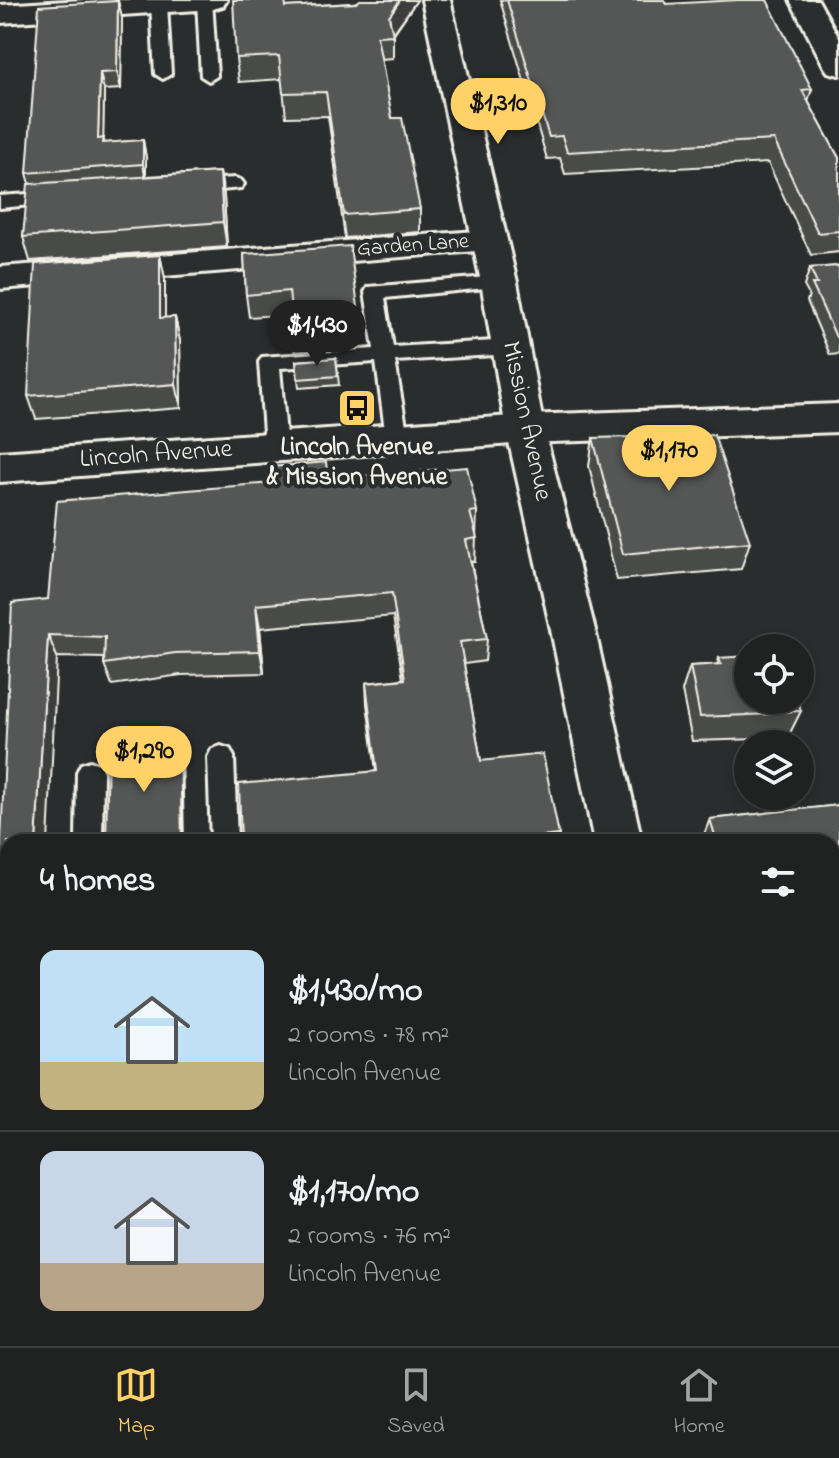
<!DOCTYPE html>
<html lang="en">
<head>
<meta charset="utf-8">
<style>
  :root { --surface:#202222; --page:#2d2f2f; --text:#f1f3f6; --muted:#a2a4a5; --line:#3d3f40; --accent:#ffd166 }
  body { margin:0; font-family:"Indie Flower",sans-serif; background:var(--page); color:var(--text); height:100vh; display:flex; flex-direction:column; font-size:30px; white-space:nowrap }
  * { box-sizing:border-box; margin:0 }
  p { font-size:26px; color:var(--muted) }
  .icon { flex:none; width:44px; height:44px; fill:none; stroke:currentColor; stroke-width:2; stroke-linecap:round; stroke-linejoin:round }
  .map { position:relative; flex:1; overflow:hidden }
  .side { position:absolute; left:0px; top:834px; width:840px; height:512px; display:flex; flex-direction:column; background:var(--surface); border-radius:24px 24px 0 0; box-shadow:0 4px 12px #0003,0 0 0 2px var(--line) }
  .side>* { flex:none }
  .fabs { position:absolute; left:734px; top:634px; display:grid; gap:16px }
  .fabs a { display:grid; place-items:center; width:80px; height:80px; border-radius:50%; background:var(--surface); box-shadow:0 4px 12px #0003,0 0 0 2px var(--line); font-size:40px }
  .price { position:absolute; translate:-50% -68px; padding:0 18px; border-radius:28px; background:var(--accent); color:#111; font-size:26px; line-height:52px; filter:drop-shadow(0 2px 4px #0008) }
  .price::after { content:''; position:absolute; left:50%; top:48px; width:24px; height:18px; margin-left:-12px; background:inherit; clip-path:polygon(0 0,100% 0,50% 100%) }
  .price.current { background:#222; color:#fff }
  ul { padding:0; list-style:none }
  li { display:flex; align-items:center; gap:24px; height:200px; padding:0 40px }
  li+li { border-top:2px solid var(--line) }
  li span { display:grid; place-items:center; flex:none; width:224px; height:160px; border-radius:16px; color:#555 }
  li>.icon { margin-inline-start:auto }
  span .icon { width:96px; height:96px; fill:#fffc; stroke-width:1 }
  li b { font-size:34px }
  h2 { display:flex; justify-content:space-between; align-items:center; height:96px; padding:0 40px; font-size:34px }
  .menu { display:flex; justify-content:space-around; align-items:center; height:112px; border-top:2px solid var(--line); background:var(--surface); font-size:22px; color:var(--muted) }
  .menu a { display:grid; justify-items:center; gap:4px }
  .menu .current { color:var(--accent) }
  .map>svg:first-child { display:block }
</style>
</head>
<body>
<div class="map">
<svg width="839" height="1346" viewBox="0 0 839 1346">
  <rect width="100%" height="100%" fill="#2a2d2e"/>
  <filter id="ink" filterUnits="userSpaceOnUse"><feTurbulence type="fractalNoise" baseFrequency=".0125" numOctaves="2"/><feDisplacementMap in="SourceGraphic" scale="16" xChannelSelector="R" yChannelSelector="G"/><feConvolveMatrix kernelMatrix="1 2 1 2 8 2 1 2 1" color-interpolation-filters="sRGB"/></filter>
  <g filter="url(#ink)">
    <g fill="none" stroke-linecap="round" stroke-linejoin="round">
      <!-- service casing -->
      <g stroke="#f4f1e8" stroke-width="6">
        <path id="service" d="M162,0L167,4L171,74L163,79L155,74L151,4Z
          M212,0L217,76L209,81L201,76L197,1Z
          M235,178L241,180L244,184L241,188L190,193L181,187L190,181Z
          M57,192L66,198L63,202L0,208V196Z
          M499,276L509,282L506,286L385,298L393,347L511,340L521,347L511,354L395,361L408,438L404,443H390L386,438L376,362L280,368L287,447L283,452H269L265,447L259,362L262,357L374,349L365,292L368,287Z
          M221,746L230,749L234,757L237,842H211L208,757L212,749Z
          M90,761L99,764L103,772L102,842H76L77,772L81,764Z
          M839,926V952L832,953V927Z"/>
      </g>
      <!-- minor casing -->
      <g stroke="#f4f1e8" stroke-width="6">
        <path id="minor" d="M82,0H227L223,6L213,9L0,23V5Z
          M790,0H818L839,38V75L828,72L824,66Z
          M490,230L502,233L507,241L502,249L0,289V267Z
          M8,952V1000L0,1001V953Z
          M8,1114V1168L0,1169V1115Z"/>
      </g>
      <!-- tertiary casing -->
      <g stroke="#f4f1e8" stroke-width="6">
        <path id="tertiary" d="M422,0H450L517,282L544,429L595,630L642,842H594L551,630L506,429L481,282Z
          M699,1338H759L761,1346H701Z"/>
      </g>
      <!-- secondary casing -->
      <g stroke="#f4f1e8" stroke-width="6">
        <path id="secondary" d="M839,404V432L525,443L0,482V452L525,415Z"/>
      </g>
      <!-- path -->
      <path stroke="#f4f1e8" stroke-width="6" stroke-dasharray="7 7" stroke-linecap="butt" d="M832,1174L839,1182
        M797,1346L798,1342L810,1339L823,1346"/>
      <!-- service -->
      <use href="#service" fill="#2a2d2e" fill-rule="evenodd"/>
      <!-- minor -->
      <use href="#minor" fill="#2a2d2e" fill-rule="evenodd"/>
      <!-- tertiary -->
      <use href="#tertiary" fill="#2a2d2e" fill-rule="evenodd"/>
      <!-- secondary -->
      <use href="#secondary" fill="#2a2d2e" fill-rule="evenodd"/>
      <!-- rail -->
      <path stroke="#f4f1e8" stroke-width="7" d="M832,972H839
        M0,1061H8"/>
    </g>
    <!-- wall -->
    <path fill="#494b4a" stroke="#f4f1e8" stroke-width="2" d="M400,0H417L393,35V58L381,59L392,118L420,209V232L345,238L328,116L286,117L282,79L239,82L236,58L286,7Z
      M500,0H623L666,4L812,89L808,101L839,158V252L811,255L768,163L565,174L560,158L547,159Z
      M118,1L122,18L121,89L104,90L103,139L105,143L143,140L146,158V176L220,172L224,196L227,247L30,261L23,237L30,184L27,173Z
      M244,254L359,315L360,337L334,339L335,349L295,352L291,314L249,317L246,295Z
      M160,255L165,279V318L175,317L180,341L181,408L36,419L28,396Z
      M839,266V354L830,355L807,301L809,295L804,286L810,268Z
      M336,358L339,385L299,388L296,361Z
      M593,438L750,542L741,569L617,580L589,466Z
      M328,479L477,511L475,562H471L487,639L485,661L464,664L481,761L559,835L557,842H241L376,771L367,704L366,683L403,679L393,616L260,628L264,673L181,675L112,685L104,664L105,658L57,657L8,842V902L0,889V862L48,599Z
      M719,658L801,711L789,735L761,736L760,739L692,741L682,691L690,666L717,665Z
      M839,805V924L832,925V842H705L703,837L710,819Z
      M368,1338H618L620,1346H477L476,1344L462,1346H369Z"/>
    <!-- shaded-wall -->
    <path fill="#3c3d3c" stroke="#f4f1e8" stroke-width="2" d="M400,0H417L392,35L389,16Z
      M118,1L122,18L121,89L117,72Z
      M100,73L104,90L103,156L98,139Z
      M143,140L146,158V182L143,164Z
      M220,172L224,196L227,247L223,222Z
      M160,255L165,279V342L160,318Z
      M175,317L180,341L181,408L176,384Z
      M256,605L260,628L264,673L260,651Z
      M48,635L57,657L48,842H36Z
      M180,741L182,749L184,842H182Z
      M284,1338H289L290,1346H285Z"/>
    <!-- building -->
    <path fill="#555756" stroke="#f4f1e8" stroke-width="2" d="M233,0H285L286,7L356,3L360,0H400L389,16L393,35L377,36L392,118H402L420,209L344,215L326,92L283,93L279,56L236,58Z
      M507,0H664L666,4L738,0H767L812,89L802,90L839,158V231L818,233L774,140L567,152L562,136L549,137Z
      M118,1L117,72L100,73L98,139L104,138L103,143L143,140V164L27,173L39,6Z
      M220,172L223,222L23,237L28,184Z
      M350,246L359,315L332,317L333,327L293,329L289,291L246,295L244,254Z
      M160,255V318L175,317L176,384L28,396L35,264Z
      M839,266V337H836L812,284H817L810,268Z
      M336,358L338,376L298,379L296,361Z
      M714,435L750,542L623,554L593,438Z
      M326,462L328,479L467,467L477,511L470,512L477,538L466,540L487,639L460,642L481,761L543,754L559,835L492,842H241L239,784L377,771L366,683L405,679L392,593L256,605L260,651L175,653L104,664L105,637L48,635L36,842H8V886L0,887V862L12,603L48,599L57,501L272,483L271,467Z
      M748,656V700H798L801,711L770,712L771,714L700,717L690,666L721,664L719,658Z
      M180,741L182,842H106L108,748Z
      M839,805V909L832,910V842H717L710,819Z
      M8,1195V1338H284L285,1346H0V1320L5,1319Z
      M368,1338H477L425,1346H369Z
      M478,1338H618L620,1346H479Z"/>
  </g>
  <!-- icons -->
  <defs>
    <g id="bus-square" transform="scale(2)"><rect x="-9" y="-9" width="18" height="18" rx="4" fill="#ffd166" stroke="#2a2d2e"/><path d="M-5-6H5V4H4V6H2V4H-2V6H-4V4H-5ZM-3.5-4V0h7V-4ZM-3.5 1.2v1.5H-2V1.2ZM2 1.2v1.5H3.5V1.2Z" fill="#111"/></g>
  </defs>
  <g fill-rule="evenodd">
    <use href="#bus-square" x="357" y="408"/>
  </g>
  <g text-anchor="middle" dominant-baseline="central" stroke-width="8" stroke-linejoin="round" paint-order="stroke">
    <!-- far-street labels -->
    <g font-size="22" fill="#f4f1e8" stroke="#2a2d2e">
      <text transform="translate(413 246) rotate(-4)">Garden Lane</text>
    </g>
    <!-- street labels -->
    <g font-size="26" fill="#f4f1e8" stroke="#2a2d2e">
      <text transform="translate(526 421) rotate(78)">Mission Avenue</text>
      <text transform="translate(156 455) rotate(-4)">Lincoln Avenue</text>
    </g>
    <!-- poi labels -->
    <g font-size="26" font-weight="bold" fill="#f4f1e8" stroke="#2a2d2e">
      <text x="357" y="448">Lincoln Avenue<tspan x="357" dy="30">&amp; Mission Avenue</tspan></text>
    </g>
  </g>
</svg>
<div class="fabs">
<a><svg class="icon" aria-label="locate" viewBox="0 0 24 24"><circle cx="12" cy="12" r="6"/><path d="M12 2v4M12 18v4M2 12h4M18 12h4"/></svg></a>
<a><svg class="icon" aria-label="layers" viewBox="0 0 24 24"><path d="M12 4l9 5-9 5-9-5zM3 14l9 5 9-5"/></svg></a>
</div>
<b class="price" style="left:498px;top:146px">$1,310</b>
<b class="price current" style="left:317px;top:368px">$1,430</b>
<b class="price" style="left:669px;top:493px">$1,170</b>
<b class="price" style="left:144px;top:794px">$1,290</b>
<section class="side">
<h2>4 homes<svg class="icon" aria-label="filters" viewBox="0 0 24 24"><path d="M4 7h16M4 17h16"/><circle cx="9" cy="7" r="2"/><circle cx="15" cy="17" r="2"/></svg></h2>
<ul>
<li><span style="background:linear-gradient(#bfe0f5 70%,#c2b280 0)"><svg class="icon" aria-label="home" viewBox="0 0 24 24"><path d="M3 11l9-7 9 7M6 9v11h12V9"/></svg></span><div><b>$1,430/mo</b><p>2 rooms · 78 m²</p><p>Lincoln Avenue</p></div></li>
<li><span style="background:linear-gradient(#c9d6e8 70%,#b9a48a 0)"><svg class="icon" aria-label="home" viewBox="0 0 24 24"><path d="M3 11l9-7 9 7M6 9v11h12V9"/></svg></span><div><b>$1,170/mo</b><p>2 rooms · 76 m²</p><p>Lincoln Avenue</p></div></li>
</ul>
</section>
</div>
<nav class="menu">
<a class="current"><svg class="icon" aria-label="map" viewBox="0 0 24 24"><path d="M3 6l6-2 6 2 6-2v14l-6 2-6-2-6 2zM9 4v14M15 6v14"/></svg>Map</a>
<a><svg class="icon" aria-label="saved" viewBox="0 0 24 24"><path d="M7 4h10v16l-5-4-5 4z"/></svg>Saved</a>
<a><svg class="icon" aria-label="home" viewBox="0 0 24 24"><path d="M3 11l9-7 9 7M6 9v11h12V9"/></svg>Home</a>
</nav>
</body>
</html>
